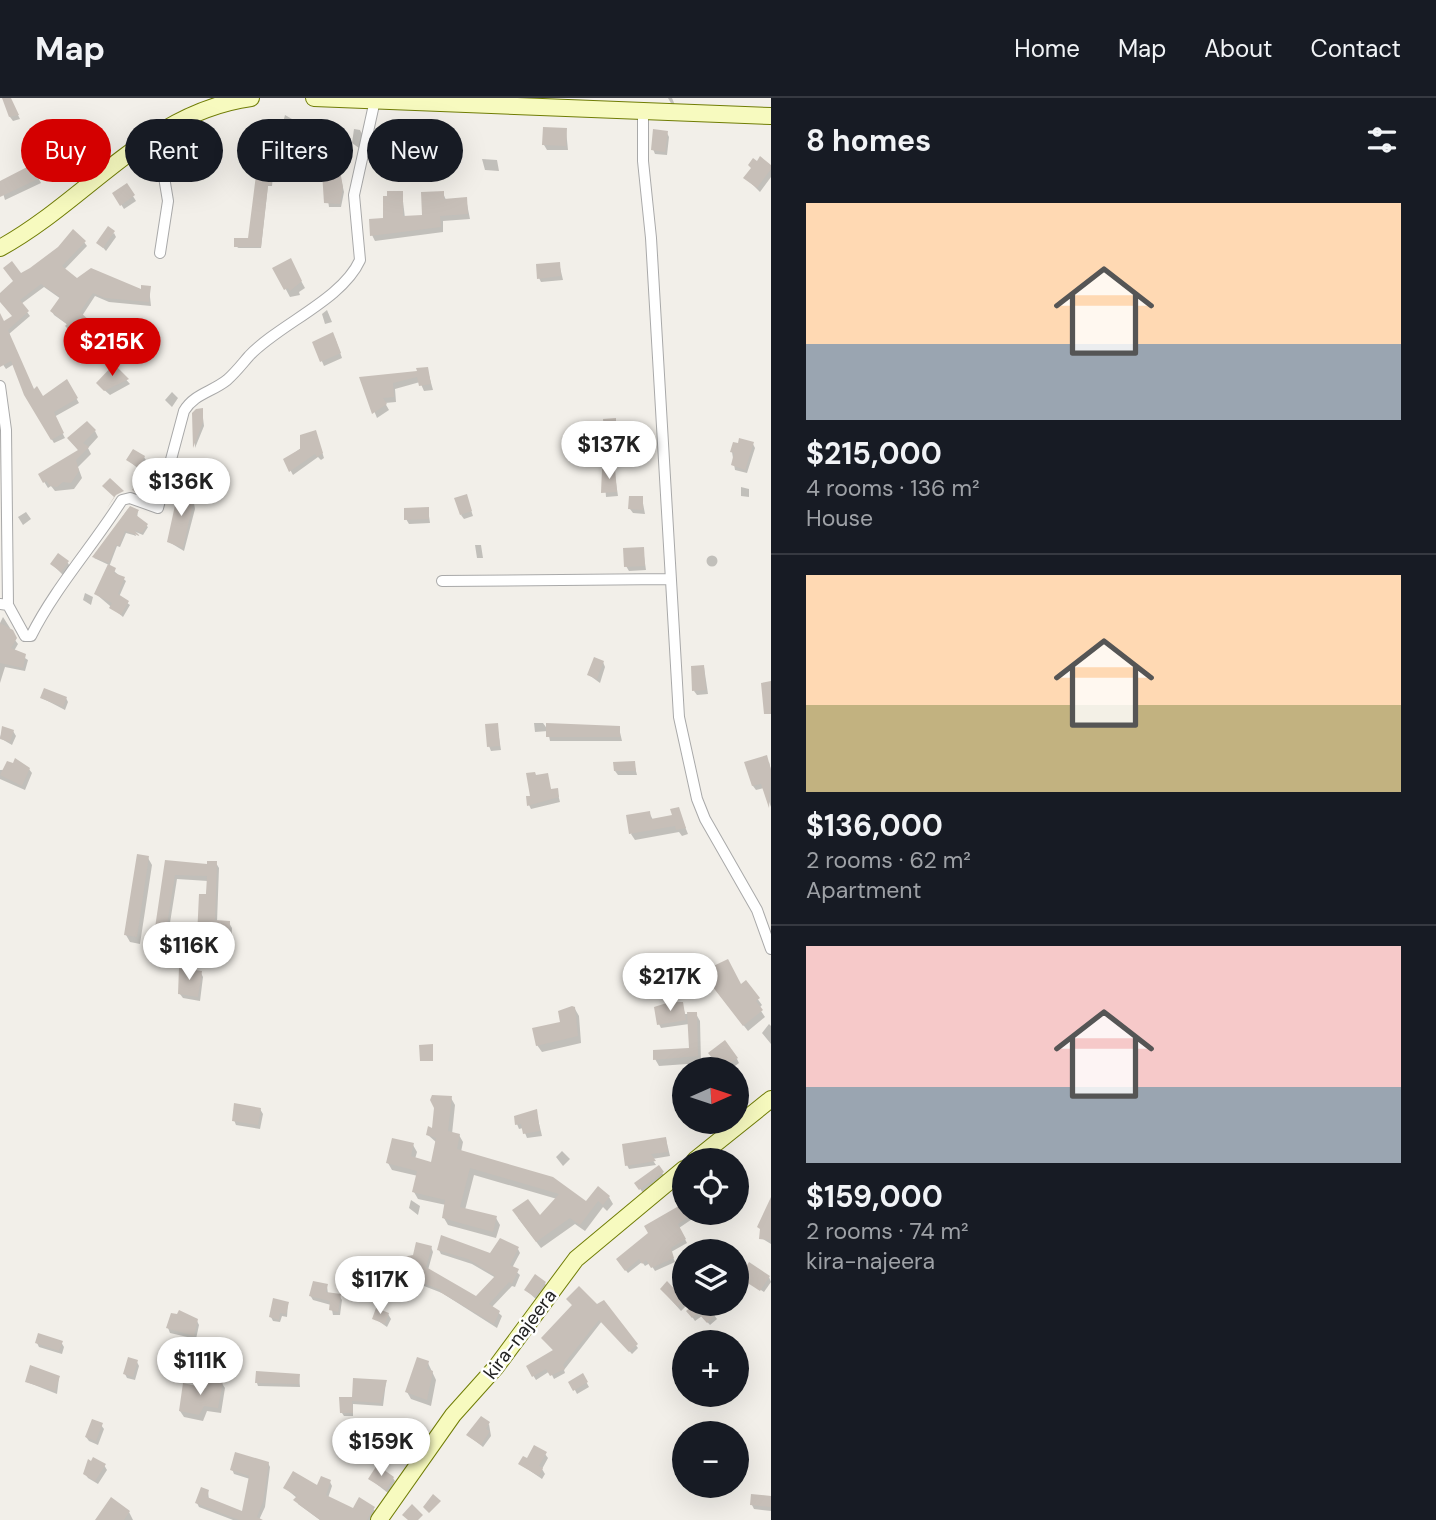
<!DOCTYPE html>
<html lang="en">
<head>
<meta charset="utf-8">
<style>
  :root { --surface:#171b24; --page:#242831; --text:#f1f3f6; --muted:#9ea1a6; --line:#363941; --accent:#d40000 }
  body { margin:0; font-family:"DM Sans",sans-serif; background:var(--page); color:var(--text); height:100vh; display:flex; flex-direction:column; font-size:26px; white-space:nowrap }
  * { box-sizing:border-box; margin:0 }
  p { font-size:23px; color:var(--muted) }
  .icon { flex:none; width:38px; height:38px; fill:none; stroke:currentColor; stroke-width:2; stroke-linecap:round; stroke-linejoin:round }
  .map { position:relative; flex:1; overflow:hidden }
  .drawer { display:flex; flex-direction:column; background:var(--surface); width:665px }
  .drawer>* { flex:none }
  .hud { position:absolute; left:21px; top:21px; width:644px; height:63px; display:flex; gap:14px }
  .needle { width:46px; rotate:87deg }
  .tools { position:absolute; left:672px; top:959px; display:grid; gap:14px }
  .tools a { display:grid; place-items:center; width:77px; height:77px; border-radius:50%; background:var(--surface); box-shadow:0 7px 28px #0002; font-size:35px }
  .price { position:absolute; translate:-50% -60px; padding:0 16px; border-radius:24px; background:#fff; color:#222; font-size:23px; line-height:46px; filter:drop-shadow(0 2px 4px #0008) }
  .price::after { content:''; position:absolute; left:50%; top:42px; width:21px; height:16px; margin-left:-10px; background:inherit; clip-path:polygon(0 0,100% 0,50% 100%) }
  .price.current { background:var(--accent); color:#fff }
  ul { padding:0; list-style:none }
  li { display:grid; align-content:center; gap:14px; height:371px; padding:0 35px }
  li+li { border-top:2px solid var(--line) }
  li span { display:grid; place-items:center; height:217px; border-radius:0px; color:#555 }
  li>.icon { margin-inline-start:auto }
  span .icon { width:126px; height:126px; fill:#fffc; stroke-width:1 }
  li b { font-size:30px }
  h2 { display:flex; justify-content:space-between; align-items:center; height:84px; padding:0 35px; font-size:30px }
  .pill { padding:0 24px; border-radius:32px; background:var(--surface); box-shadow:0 7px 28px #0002; font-size:24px; line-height:63px }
  .pill.current { background:var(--accent); color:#fff }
  header { display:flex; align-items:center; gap:42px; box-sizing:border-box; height:98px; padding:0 35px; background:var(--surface); border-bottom:2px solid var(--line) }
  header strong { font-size:33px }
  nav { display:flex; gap:38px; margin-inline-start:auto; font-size:24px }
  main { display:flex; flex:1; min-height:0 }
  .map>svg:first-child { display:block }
</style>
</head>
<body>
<header>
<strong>Map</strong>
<nav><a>Home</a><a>Map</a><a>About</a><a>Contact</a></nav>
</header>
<main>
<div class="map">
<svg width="771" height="1422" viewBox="0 0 771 1422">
  <rect width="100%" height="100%" fill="#f2efe9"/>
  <!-- shadow -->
  <path fill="#0003" d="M668,0H672L675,7H672Z
    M10,1L20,21L13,23L10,19Z
    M285,17L292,21L288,31L297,39L292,48L279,39Z
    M354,31L360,32L362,36L359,50L352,45Z
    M566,32L568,52H547L544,47Z
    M667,35L669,39L667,57L655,56L653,51Z
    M214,55L219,66L203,70L200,66Z
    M482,61L497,62L499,73L485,72Z
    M32,68L41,85L5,102L0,85Z
    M274,68L272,88H268L261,150H237L250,141L261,80Z
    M310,68H338L344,94L341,109H329L324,76Z
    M771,69V79L760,94L746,80Z
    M126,87L136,103L124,111L114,95Z
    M402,95L405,120L424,118L443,95L446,102L466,101L470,121L443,123V134L375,143L372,137Z
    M114,135L116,139L106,153L99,145Z
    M84,144L87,148L64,172L77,182L143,194L149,190L151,208L109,204L95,198L82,218L102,238L96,243L83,230L75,238L68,227L54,217L52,213L61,201L44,189L21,206L30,218L9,236L34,293L43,300L67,284L79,305L54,319L65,340L54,345L25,297L14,266L6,271L0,262V228L14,219L0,203V197L20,177Z
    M290,163L305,190L299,194L300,197L290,199L275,171Z
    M559,165L563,182L541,184L539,180Z
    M327,212L332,224L325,226L322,216Z
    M335,240L342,260L324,268L314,245Z
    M114,268L130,286L110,297L101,289Z
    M427,270L433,292L424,293L420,284L395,291L396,304L385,305L389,312L377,320L361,280L419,275Z
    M172,294L178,300L172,309L165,302Z
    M202,312L204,328L195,350L194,316Z
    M615,322L617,332L634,331L637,343L609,345L606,341Z
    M95,333L98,339L88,350L91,356L78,369L82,380L74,391L55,393L51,388L48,390L40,377L79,353L69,341Z
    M317,338L324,360L321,362L318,359L293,377L285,362Z
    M753,346L755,350L747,375L735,372L732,354Z
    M144,359L147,364L141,373L128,362Z
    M185,362L195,363L196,376L186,374Z
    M614,371L618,398L606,399L604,372Z
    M158,377L149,399L135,394L134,393Z
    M741,389L749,391V399L741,398Z
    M192,393L195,411L184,453L169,444Z
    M642,400L645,416L633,415L630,411Z
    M468,403L473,418L464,421L461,417Z
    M128,411L138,413L137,420L148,429L143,437L131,432L137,438L126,435L120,449L117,448L109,469L126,483L119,499L130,507L123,519L96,496L109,467L94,460Z
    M428,411L430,425L409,426L406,421Z
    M26,414L31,421L23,427L18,419Z
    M475,447H481L483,460H477Z
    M643,451L646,472L629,473L626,468Z
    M706.5 463a5.5 5.5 0 1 1 11 0a5.5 5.5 0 1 1-11 0Z
    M68,465L70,469L64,478L52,466Z
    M85,495L93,499L91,507L83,502Z
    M3,519L10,530L8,533L18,546L14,553L28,562L25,573L5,569L0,585V525Z
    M603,564L605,569L600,585L589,577Z
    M704,569L708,596L697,597L694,593Z
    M42,600H66L68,604L65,612Z
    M534,625H543L548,632L619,630L622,643H550L548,633L535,634Z
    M497,627L501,652L491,653L489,648Z
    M3,630L13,633L16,638L12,647L0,640Z
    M769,664L771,672V709L764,690L756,692L753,688L746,665Z
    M634,665L637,677H618L615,673Z
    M29,671L32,675L25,692L0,681V672Z
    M547,677L551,693L557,692L560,704L531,711L529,707L536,679Z
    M678,711L688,736L682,738L679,734L635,742L631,736L649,714L653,722L674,719Z
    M148,760L152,767L140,846L130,844L126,837Z
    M167,764L209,768L216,765L219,770L217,824L229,825L232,830L231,851H215V866L200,865L198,860L208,783L177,781L165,856L157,855L154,850Z
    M201,875L203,879L200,903L183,900L180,896Z
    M746,885L762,907L759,910L765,919L748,933L715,891L741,888Z
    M682,906L685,916H696L700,923L701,965L659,968L655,961L691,952L689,926L661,930L659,926Z
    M575,911L579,918L581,945L542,954L537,947Z
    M769,926L771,928V946L762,935Z
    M713,960L737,961L739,965L731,971H722Z
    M451,1000L455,1007L452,1036L459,1037L463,1044L461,1054L586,1106L609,1099L613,1106L607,1113L603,1109L585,1133L575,1126L541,1150L518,1120H539L557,1101L474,1077L465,1112L496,1120L500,1127L496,1140L448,1127L444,1120L446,1107L418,1101L414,1094L418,1078L392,1072L388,1065L413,1047L417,1054L415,1061L432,1066L437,1045L428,1037Z
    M260,1011L263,1016L260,1031L236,1027L234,1022Z
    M536,1013L542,1038L527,1040L523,1030L519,1031L517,1026Z
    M666,1041L670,1058L652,1061L656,1067L629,1071L627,1067Z
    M562,1053L570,1061L563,1068L556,1059Z
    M658,1069L665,1079L643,1095L636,1085Z
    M411,1102L420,1108L418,1117L409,1110Z
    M684,1102V1115H701L679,1130L687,1145L671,1154L675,1164L655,1173L650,1165L645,1168L642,1164L628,1175L620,1165L650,1136L646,1129L680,1109L678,1106Z
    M771,1109V1146L761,1140Z
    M431,1149L433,1154L428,1172L477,1200L496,1180L472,1166L441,1156L439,1152L491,1157L518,1151L520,1155L512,1170L520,1177L515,1189L512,1188L492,1209L502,1218L497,1230L442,1195L424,1188L406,1171L414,1158Z
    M769,1179L771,1184L764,1194L744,1181Z
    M545,1185L547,1190L538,1203L526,1192Z
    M667,1186L686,1208L681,1213L665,1195Z
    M327,1188L328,1196L339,1197L342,1202L340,1217H333L331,1207L313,1202L310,1197Z
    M579,1191L597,1208L604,1205L638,1250L632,1256L602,1223L564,1272L565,1275L554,1281L550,1273L536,1282L528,1269L554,1253L543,1241L573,1208L568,1201Z
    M288,1205L287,1219L282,1218L280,1224L273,1223L271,1219Z
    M699,1206H706L717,1221L710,1227L702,1218L695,1223L689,1214Z
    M388,1216L391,1221L387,1229L374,1220Z
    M197,1223L199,1227L196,1241L170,1235L168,1230Z
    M61,1244L64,1249L62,1256L39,1249L37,1245Z
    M137,1264L139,1268L135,1282L127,1280L125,1276Z
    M428,1265L436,1282L431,1308L411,1301L407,1294Z
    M299,1278L300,1289L258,1288L257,1285Z
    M583,1278L589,1289L577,1296L571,1284Z
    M59,1280L57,1296L27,1284Z
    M221,1284L225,1290L221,1315L207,1313L203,1323L184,1319L180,1313Z
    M386,1284L383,1308L353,1306V1318H344L342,1315L353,1301Z
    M489,1326L491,1338L483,1349L469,1338Z
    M101,1327L104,1331L98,1347L89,1343L86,1339Z
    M355,1339L358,1344L355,1357L341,1354L339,1349Z
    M545,1356L548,1360L542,1371L545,1376L542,1381L520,1366Z
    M268,1365L270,1369L265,1409L259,1422H233L199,1409L197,1405L208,1393L209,1402L244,1416L250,1381L234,1376L232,1371Z
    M104,1367L107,1372L98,1386L88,1380L85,1376Z
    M393,1380L395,1383L388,1395L370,1381Z
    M330,1384L332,1388L328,1400L354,1412L373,1411L376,1414L370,1422H320L298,1406L297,1400L285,1390L318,1389Z
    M771,1400V1413L754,1411L752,1407Z
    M129,1414L133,1422H97Z"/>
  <!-- building -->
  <path fill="#c7bfb8" d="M2,0H11L19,17L9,19Z
    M283,27L295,33L290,45L277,39Z
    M543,29L567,30L566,48L542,47Z
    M653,31L668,33L665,54L651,52Z
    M215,53L217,61L199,66L197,57Z
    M760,58L771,67V71L757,90L743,80L751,70L748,67L753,60L757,63Z
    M264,65L275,66L271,87H268L261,149H234V140H248L256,77L260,78Z
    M33,66L40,80L0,99V83Z
    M307,67H339L343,89L340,106L324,105L322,74Z
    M127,85L135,97L120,108L112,95Z
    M387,93H403V118L422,117L421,94L444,93V101L467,99L468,116L440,118L441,129L370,138L369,121L383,120V98H387Z
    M108,128L115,133L103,150L96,145Z
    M73,131L86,143L62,168L77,180L91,170L141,191V187L151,188L149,204L105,200L93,195L80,214L101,233L93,240L80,227L72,235L65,228L67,226L50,213L60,199L41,186L20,202L29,213L8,232L34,291L37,288L43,298L67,281L78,300L54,314L64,335L51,342L24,297L11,263L0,269V215L4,223L12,218L0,204V195L13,183L3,170L12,163L21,175L30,170L58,149Z
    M291,160L302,183L290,193L288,190L284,192L272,170Z
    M560,164L561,178L537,181L536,166Z
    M333,234L341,255L320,264L312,244Z
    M114,266L129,281L104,293L96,285Z
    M428,269L431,286L419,288L417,279L393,285L394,299L383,300L387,306L372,316L359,279L417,273L416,270Z
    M203,310V324L193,350L192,315L196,311Z
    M616,320V331L635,329L636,339L605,342L603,321Z
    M87,323L96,332L83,345L89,349L76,362L79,373L71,385L63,384L57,389L50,388L46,383L43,385L38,376L78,352L67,340Z
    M316,332L323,355L317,359L315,356L289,374L283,361L300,351V337Z
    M739,340L754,344L745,372L731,367L734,355L730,354L733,344L738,345Z
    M133,351L145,358L139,370L126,362Z
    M149,369L159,376L148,398L132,392Z
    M615,370L617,394L601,395L602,371Z
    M110,380L124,393L116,397L107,410L114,399L102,388Z
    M179,389L193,392L190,405L193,406L183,450L167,444Z
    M467,396L472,413L460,417L454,400Z
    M629,398H643V412L628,411Z
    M130,408L139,412L136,417L148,426L142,435L134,432L140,438L125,433L119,448L116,447L109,465L92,459Z
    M429,409V421L404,422V410Z
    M644,449L645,468L624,469L623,450Z
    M58,455L69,463L61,474L50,466Z
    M108,466L116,470L114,475L125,479L118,496L129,503L121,517L109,510L112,505L94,496Z
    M0,525L13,532L17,540L11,550L26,556L23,570L0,565Z
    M594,559L604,563L597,581L587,577Z
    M704,567L706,592L692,593L691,568Z
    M771,583V616H764L761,585Z
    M44,590L67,599L63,609L40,600Z
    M498,625L500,648L487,649L485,626Z
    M546,625L620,628V639H546Z
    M2,628L14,632L10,644L0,641Z
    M767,657L771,672L769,710L761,686L752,688L744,664Z
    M15,660L30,670L22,688L0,677L7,663L13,665Z
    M635,663L636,673H614L613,664Z
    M535,674L536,677L548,675L551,691L558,690L559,699L527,708L526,698H530L526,675Z
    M679,709L686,730L676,732L675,728L629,736L626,717L650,713L651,721L672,717L670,711Z
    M137,756L149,758L137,839L124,837Z
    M165,762L207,766V763H217L215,822L230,823L229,847L213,846V861L196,860L199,796H206L207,778L175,777L163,852L152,850Z
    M728,861L741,886L746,882L760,900L756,903L763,912L743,928L709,884L705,872Z
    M179,870L202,873L198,899L178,896Z
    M670,904H683L686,922L657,927L654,909Z
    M572,908L575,909L578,938L536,948L532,930L560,924L558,913Z
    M687,914H697L698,958L653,962V952L689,950Z
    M725,942L738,960L721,971L708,955Z
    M433,946V963H420L419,947Z
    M432,997L452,998L448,1033L460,1036L457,1051L553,1079L586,1103L598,1088L610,1098L603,1107L598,1103L580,1127L570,1120L536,1144L512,1112L528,1101L540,1117L559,1096L470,1070L460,1109L497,1118L493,1134L442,1120L445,1102L412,1094L417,1073L386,1065L392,1040L414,1045L411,1058L431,1064L436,1040L426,1037L428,1028L432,1030L434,1010L430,1002Z
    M234,1005L261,1010L258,1027L232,1023Z
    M537,1011L540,1033L523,1036L521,1026L515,1027L514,1018Z
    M666,1039L668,1054L651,1056L656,1063L625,1068L622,1046Z
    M659,1067L664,1074L639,1092L634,1085Z
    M771,1099V1142L759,1141L760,1131L757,1129Z
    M684,1105V1115H694L678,1126L686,1141L671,1150L674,1160L651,1170L646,1162L642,1166L639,1161L625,1173L616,1161L648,1135L644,1128Z
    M441,1137L490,1155L500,1140L519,1149L510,1167L519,1171L512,1186L509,1184L489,1206L500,1213L494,1226L440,1194L441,1192L420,1184L401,1167L403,1159L413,1157L416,1144L432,1148L426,1169L476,1198L495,1178L468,1161L437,1152Z
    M749,1164L770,1178L760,1193L743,1182L741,1177Z
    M535,1176L546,1184L535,1199L524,1192Z
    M313,1183L328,1186L326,1194L341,1196L338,1214L329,1212L330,1203L309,1198Z
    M667,1183L684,1201L678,1209L660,1191Z
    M579,1188L597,1206L604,1202L638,1246L629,1254L599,1222L563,1267L565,1271L550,1278L546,1271L532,1279L526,1268L553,1252L541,1240L572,1207L566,1201Z
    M273,1200L289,1204L286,1216L280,1215L279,1222L269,1219Z
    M690,1206H711L709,1207L716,1216L707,1225L698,1215L692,1220L686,1213L692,1208Z
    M376,1210L389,1215L385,1226L372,1221Z
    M179,1212L198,1221L194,1238L166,1230L171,1215L177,1216Z
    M38,1235L63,1243L59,1253L35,1245Z
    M128,1259L138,1262L133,1279L123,1276Z
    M417,1259L429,1263L427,1271L433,1273L427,1302L405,1294Z
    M30,1267L60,1278L55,1293L25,1284Z
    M256,1273L300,1276L299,1286L255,1285Z
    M583,1275L588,1284L573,1293L568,1284Z
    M208,1280L223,1283L218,1310L204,1308L199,1317L179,1313L183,1285L206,1290Z
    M353,1280L387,1282L381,1305L352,1303L353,1315H340L339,1299H352Z
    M481,1318L490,1324L486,1331L490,1333L481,1347L466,1337Z
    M92,1321L103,1325L96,1343L85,1339Z
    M340,1334L356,1338L353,1353L337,1349Z
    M534,1347L547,1354L539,1368L543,1370L539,1378L518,1366L523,1358L527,1360Z
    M235,1354L269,1364L263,1404L257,1419L263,1422H239L195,1405L201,1389L209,1392L207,1399L242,1413L249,1378L230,1372Z
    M93,1359L106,1366L95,1383L83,1376L88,1361L91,1363Z
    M377,1367L394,1379L386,1392L368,1381Z
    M293,1373L317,1387L321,1378L331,1382L326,1397L353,1410L359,1399L375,1409L367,1422H320L293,1402L297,1398L283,1390Z
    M433,1396L441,1403L429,1415L423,1409Z
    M751,1396L771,1398V1409L750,1407Z
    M111,1399L130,1413L124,1422H95Z
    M412,1406L423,1417L418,1422H408L402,1417Z"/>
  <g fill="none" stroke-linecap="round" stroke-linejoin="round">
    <!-- street casing -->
    <g stroke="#a9a9a9" stroke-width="12">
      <path id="street" d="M643,14V63L651,140L679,619L697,701L705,721L757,812L771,851
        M157,37L168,103L160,155
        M0,288L6,332L8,507
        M442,483L668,481
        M0,506L8,507L25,538H31C55,490 93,448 122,402L130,400L158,410L184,313C194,296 212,294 227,282C236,274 242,266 249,258C279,226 342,202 360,162L354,97L375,2"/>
    </g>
    <!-- secondary casing -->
    <g stroke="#707d05" stroke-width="18">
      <path id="secondary" d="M314,0L771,18
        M0,150C86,103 148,14 251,0
        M695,1062L771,1001
        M379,1422L453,1317L496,1269L576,1161L684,1071"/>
    </g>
    <!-- street -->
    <use href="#street" stroke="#fff" stroke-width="10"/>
    <!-- secondary -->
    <use href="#secondary" stroke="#f7fabf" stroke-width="16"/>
  </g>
  <g text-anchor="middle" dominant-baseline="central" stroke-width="5" stroke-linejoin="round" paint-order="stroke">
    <!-- street labels -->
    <g font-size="19" fill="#222" stroke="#fff">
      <text transform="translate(520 1236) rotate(-53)">kira-najeera</text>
    </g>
  </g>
</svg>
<div class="tools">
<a><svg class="needle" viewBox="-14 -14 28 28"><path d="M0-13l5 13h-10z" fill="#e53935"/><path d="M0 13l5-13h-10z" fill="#9ea1a6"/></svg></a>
<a><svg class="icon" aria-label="locate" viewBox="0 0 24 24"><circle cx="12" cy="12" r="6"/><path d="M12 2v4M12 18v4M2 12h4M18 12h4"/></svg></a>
<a><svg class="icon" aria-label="layers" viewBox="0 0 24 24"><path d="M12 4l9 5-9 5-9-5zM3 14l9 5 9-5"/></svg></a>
<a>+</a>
<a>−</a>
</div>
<b class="price current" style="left:112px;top:280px">$215K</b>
<b class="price" style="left:609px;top:383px">$137K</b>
<b class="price" style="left:181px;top:420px">$136K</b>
<b class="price" style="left:189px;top:884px">$116K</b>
<b class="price" style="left:670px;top:915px">$217K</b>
<b class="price" style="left:380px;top:1218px">$117K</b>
<b class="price" style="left:200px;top:1299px">$111K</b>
<b class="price" style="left:381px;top:1380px">$159K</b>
<div class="hud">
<a class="pill current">Buy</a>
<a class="pill">Rent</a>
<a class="pill">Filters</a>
<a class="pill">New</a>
</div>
</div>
<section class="drawer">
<h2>8 homes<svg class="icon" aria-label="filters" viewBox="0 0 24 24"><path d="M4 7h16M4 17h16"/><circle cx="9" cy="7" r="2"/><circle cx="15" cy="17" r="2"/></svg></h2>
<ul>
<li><span style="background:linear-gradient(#ffd9b3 65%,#9aa5b1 0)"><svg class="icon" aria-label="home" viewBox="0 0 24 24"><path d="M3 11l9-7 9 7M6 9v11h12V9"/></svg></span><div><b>$215,000</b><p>4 rooms · 136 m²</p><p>House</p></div></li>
<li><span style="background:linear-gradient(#ffd9b3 60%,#c2b280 0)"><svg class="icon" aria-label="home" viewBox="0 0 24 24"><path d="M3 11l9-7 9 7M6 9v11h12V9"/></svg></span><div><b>$136,000</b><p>2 rooms · 62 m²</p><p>Apartment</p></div></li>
<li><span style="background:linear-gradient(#f6c9c9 65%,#9aa5b1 0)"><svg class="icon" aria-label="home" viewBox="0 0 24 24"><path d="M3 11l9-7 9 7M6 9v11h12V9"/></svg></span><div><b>$159,000</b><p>2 rooms · 74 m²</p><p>kira-najeera</p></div></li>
</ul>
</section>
</main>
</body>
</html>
